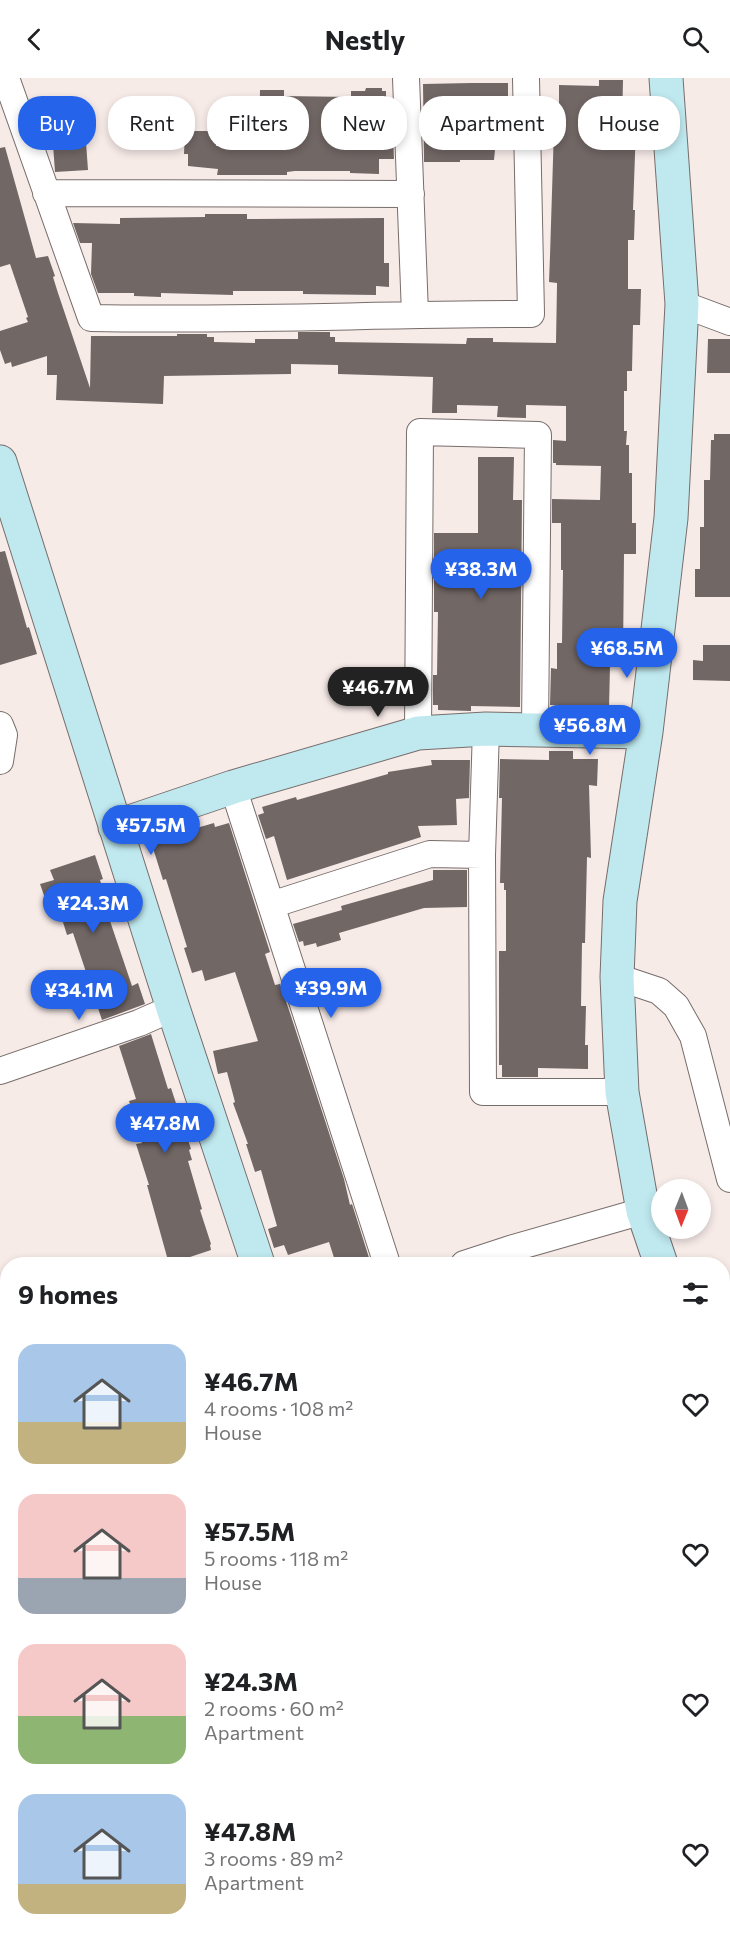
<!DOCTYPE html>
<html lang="en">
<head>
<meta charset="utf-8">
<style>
  :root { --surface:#fff; --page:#f6f6f6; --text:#202124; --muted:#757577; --accent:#2563eb }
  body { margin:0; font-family:Commissioner,sans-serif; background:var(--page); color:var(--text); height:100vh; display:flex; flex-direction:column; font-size:22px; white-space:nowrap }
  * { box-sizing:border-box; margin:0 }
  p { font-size:20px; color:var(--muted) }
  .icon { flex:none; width:33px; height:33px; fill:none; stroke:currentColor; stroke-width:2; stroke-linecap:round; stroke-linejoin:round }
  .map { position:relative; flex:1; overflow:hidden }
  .drawer { position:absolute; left:0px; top:1179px; width:730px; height:686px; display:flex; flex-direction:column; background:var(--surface); border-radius:24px 24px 0 0; box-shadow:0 3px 9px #0003 }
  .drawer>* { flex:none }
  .hud { position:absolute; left:18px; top:18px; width:694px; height:54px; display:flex; gap:12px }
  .needle { width:39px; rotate:181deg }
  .tools { position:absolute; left:651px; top:1101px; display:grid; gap:12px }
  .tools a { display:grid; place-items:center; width:60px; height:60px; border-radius:50%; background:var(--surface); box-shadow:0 3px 9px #0003; font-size:30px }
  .price { position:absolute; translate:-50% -51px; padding:0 14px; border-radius:21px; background:var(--accent); color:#fff; font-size:20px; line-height:39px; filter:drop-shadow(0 2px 3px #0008) }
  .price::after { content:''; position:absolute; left:50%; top:36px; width:18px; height:14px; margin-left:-9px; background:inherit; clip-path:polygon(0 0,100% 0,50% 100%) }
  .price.selected { background:#222; color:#fff }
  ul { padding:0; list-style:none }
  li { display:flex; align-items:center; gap:18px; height:150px; padding:0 18px }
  li span { display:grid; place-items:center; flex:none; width:168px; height:120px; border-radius:18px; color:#555 }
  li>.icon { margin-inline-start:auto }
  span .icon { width:72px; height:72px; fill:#fffc; stroke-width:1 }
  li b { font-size:26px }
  h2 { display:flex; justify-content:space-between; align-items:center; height:72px; padding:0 18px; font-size:26px }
  .tag { padding:0 21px; border-radius:24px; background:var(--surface); box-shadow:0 3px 9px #0003; font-size:21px; line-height:54px }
  .tag.selected { background:var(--accent); color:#fff }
  header { display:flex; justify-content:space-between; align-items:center; height:78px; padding:0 18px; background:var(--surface); font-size:27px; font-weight:700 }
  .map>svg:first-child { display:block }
</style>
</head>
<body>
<header><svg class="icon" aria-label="back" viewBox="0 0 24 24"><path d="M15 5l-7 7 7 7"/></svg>Nestly<svg class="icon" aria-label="search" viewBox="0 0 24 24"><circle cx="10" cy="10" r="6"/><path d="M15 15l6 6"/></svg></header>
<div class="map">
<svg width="730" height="1864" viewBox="0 0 730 1864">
  <rect width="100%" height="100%" fill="#f7ebe8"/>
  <!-- building -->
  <path fill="#716765" d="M599,2H623L622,49H636L633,132H635L634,162H628V211H641L640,247H633L632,293H627V313H624V353H627L626,367H629V395H632V445H636V476H624L623,577L620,576V583H616V588H610L609,630L550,627L551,590L557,591V565H562L563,492H561V445H552V421L600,422L601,388L556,387V385H553V362L566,363V328L526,327V340L497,339L498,328L457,327V335H432L433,299L338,296V287L291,286V296L164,298L163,326L56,322L57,297H47V278L12,289L11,284L5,286L0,272V253L28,244L26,240L28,239L10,186L0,189V70L5,69L36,180L48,178L55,198L53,199L58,215L90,310L91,258H177V256H207V259H214V264L255,265V261H298V254H330V259H335V264L466,266L467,260H493V264L556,265L557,207V205L549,204L550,178L554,50H559V7L599,8Z
    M472,5H508V29H503L502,31L501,72H495L494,82H460V84H424L423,6Z
    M366,10H382V13H386V59H393L394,81H379V96L350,95V93H295L287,94V97H217L218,91L188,88V76H184L185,53H216V68H259L260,12H284V18L351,19V13H365Z
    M37,21H56V26H75V65L86,64L88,92L55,94L52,53H41L37,43Z
    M205,136H247V141L384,140V185H389V209L376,208V217L303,216V213H233V217L161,215V219L134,218V215H98L91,196L92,165H80L73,145L120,146V140L205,139Z
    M708,261H730V295H707Z
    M714,356H730V519H695V491H700V449H704V402H710L711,362H714Z
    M478,379H514L513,422H522L520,629L471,628V633L438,632V627H433V597H437L438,534H434V455H478Z
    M5,473L27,550L29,549L37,576L0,587V474Z
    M703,567H730V603L693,602V582L703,583Z
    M549,673H573V681H598L597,708L589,707L591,780L587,779L585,865H582L581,928H586L585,967H588V991L538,990V999H502V987H499V873H506V812H504V805H500L502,720H499L500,681L549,682Z
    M431,682H470L469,720L456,721L457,747L418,748L421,759L287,802L274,758L266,761L258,737L264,735L262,729L296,719L297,722L388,696V694L432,687Z
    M214,745L215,749L229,745L270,874L265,876L275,907L280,906L290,935L344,1101L350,1127L352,1126L371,1186H336L329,1164L288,1177L284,1167L274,1170L268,1151L277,1148L261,1092L255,1094L246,1066H248L233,1025L235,1024L227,994L218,996L213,973L258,963L235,894L205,903L202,892L192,895L184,870L187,869L166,801L163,802L152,767L194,754L193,751Z
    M95,777L103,801L100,802L112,842L110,843L132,908L138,905L145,926L102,942L73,855L67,857L56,822L47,826L40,806L54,802L50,792Z
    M433,792H467V829L424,830L339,855L341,862L317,869L316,865L304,868L303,863L299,864L293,846L342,832L341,828L433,802Z
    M151,956L168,1011L171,1010L191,1071L189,1072L192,1082L188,1083L202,1131L200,1132L211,1166L210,1167L211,1172L169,1186L147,1107H149L136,1066L142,1065L129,1023L136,1021L119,968Z"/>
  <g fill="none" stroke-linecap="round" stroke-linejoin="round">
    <!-- street casing -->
    <g stroke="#776d6b" stroke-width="28">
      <path id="street" d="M6,0L91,240C237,243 384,236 531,236L526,0
        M406,0L415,236
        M46,115L411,116
        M682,226L730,244
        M0,647L4,657L0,683
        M486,651L482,777L483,1014H622
        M418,655L420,354L538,357L535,651
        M233,709L387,1186
        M271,827L430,776L482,777
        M617,899L659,913L676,928L693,958L730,1101
        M0,993L139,945L173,930
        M464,1186L510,1171L643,1133
        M0,1679L8,1698
        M723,1807L730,1827
        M70,1857L73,1864
        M91,1857L92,1864
        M496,1857L498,1864
        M620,1857L622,1864"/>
    </g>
    <!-- secondary casing -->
    <g stroke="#776d6b" stroke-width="35">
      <path id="secondary" d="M0,384L173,930L258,1186
        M115,749L233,709L418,655L486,651L646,654
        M661,1186L643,1133L622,1014L617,899L620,823L646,654L671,440L682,226L666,0
        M723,1370L730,1391
        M723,1662H730"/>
    </g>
    <!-- street -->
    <use href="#street" stroke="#fff" stroke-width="26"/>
    <!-- secondary -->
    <use href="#secondary" stroke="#bfe9ef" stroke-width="33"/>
  </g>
</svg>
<div class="tools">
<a><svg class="needle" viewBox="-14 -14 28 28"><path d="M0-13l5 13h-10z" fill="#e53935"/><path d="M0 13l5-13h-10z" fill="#757577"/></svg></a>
</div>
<b class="price" style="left:481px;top:522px">¥38.3M</b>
<b class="price" style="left:627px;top:601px">¥68.5M</b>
<b class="price selected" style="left:378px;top:640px">¥46.7M</b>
<b class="price" style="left:590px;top:678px">¥56.8M</b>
<b class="price" style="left:151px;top:778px">¥57.5M</b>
<b class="price" style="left:93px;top:856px">¥24.3M</b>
<b class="price" style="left:331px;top:941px">¥39.9M</b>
<b class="price" style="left:79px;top:943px">¥34.1M</b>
<b class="price" style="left:165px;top:1076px">¥47.8M</b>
<div class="hud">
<a class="tag selected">Buy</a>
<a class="tag">Rent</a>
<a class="tag">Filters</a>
<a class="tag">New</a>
<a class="tag">Apartment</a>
<a class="tag">House</a>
</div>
<section class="drawer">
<h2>9 homes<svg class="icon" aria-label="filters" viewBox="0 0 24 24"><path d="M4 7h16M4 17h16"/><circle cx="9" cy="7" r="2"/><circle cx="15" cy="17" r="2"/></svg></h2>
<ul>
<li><span style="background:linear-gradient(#a9c7e8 65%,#c2b280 0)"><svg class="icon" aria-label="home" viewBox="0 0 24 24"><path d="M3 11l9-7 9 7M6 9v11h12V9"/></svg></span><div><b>¥46.7M</b><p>4 rooms · 108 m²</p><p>House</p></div><svg class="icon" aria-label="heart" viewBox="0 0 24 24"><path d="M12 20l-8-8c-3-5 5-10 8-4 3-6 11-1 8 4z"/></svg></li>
<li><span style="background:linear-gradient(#f6c9c9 70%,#9aa5b1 0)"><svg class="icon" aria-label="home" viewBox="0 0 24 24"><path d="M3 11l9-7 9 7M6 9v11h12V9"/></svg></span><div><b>¥57.5M</b><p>5 rooms · 118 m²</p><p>House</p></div><svg class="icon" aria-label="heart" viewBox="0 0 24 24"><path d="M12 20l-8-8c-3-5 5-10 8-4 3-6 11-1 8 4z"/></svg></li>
<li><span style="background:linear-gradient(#f6c9c9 60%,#8fb573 0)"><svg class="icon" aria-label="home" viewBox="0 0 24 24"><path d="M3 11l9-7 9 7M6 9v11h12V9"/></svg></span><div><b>¥24.3M</b><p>2 rooms · 60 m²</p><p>Apartment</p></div><svg class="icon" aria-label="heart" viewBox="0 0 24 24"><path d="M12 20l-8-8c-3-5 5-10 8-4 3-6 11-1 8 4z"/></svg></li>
<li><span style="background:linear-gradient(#a9c7e8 75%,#c2b280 0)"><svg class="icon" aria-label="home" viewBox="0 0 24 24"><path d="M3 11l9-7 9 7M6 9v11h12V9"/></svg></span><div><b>¥47.8M</b><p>3 rooms · 89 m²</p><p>Apartment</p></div><svg class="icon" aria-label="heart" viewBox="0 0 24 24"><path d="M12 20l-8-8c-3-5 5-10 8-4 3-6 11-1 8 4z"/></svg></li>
</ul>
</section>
</div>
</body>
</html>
